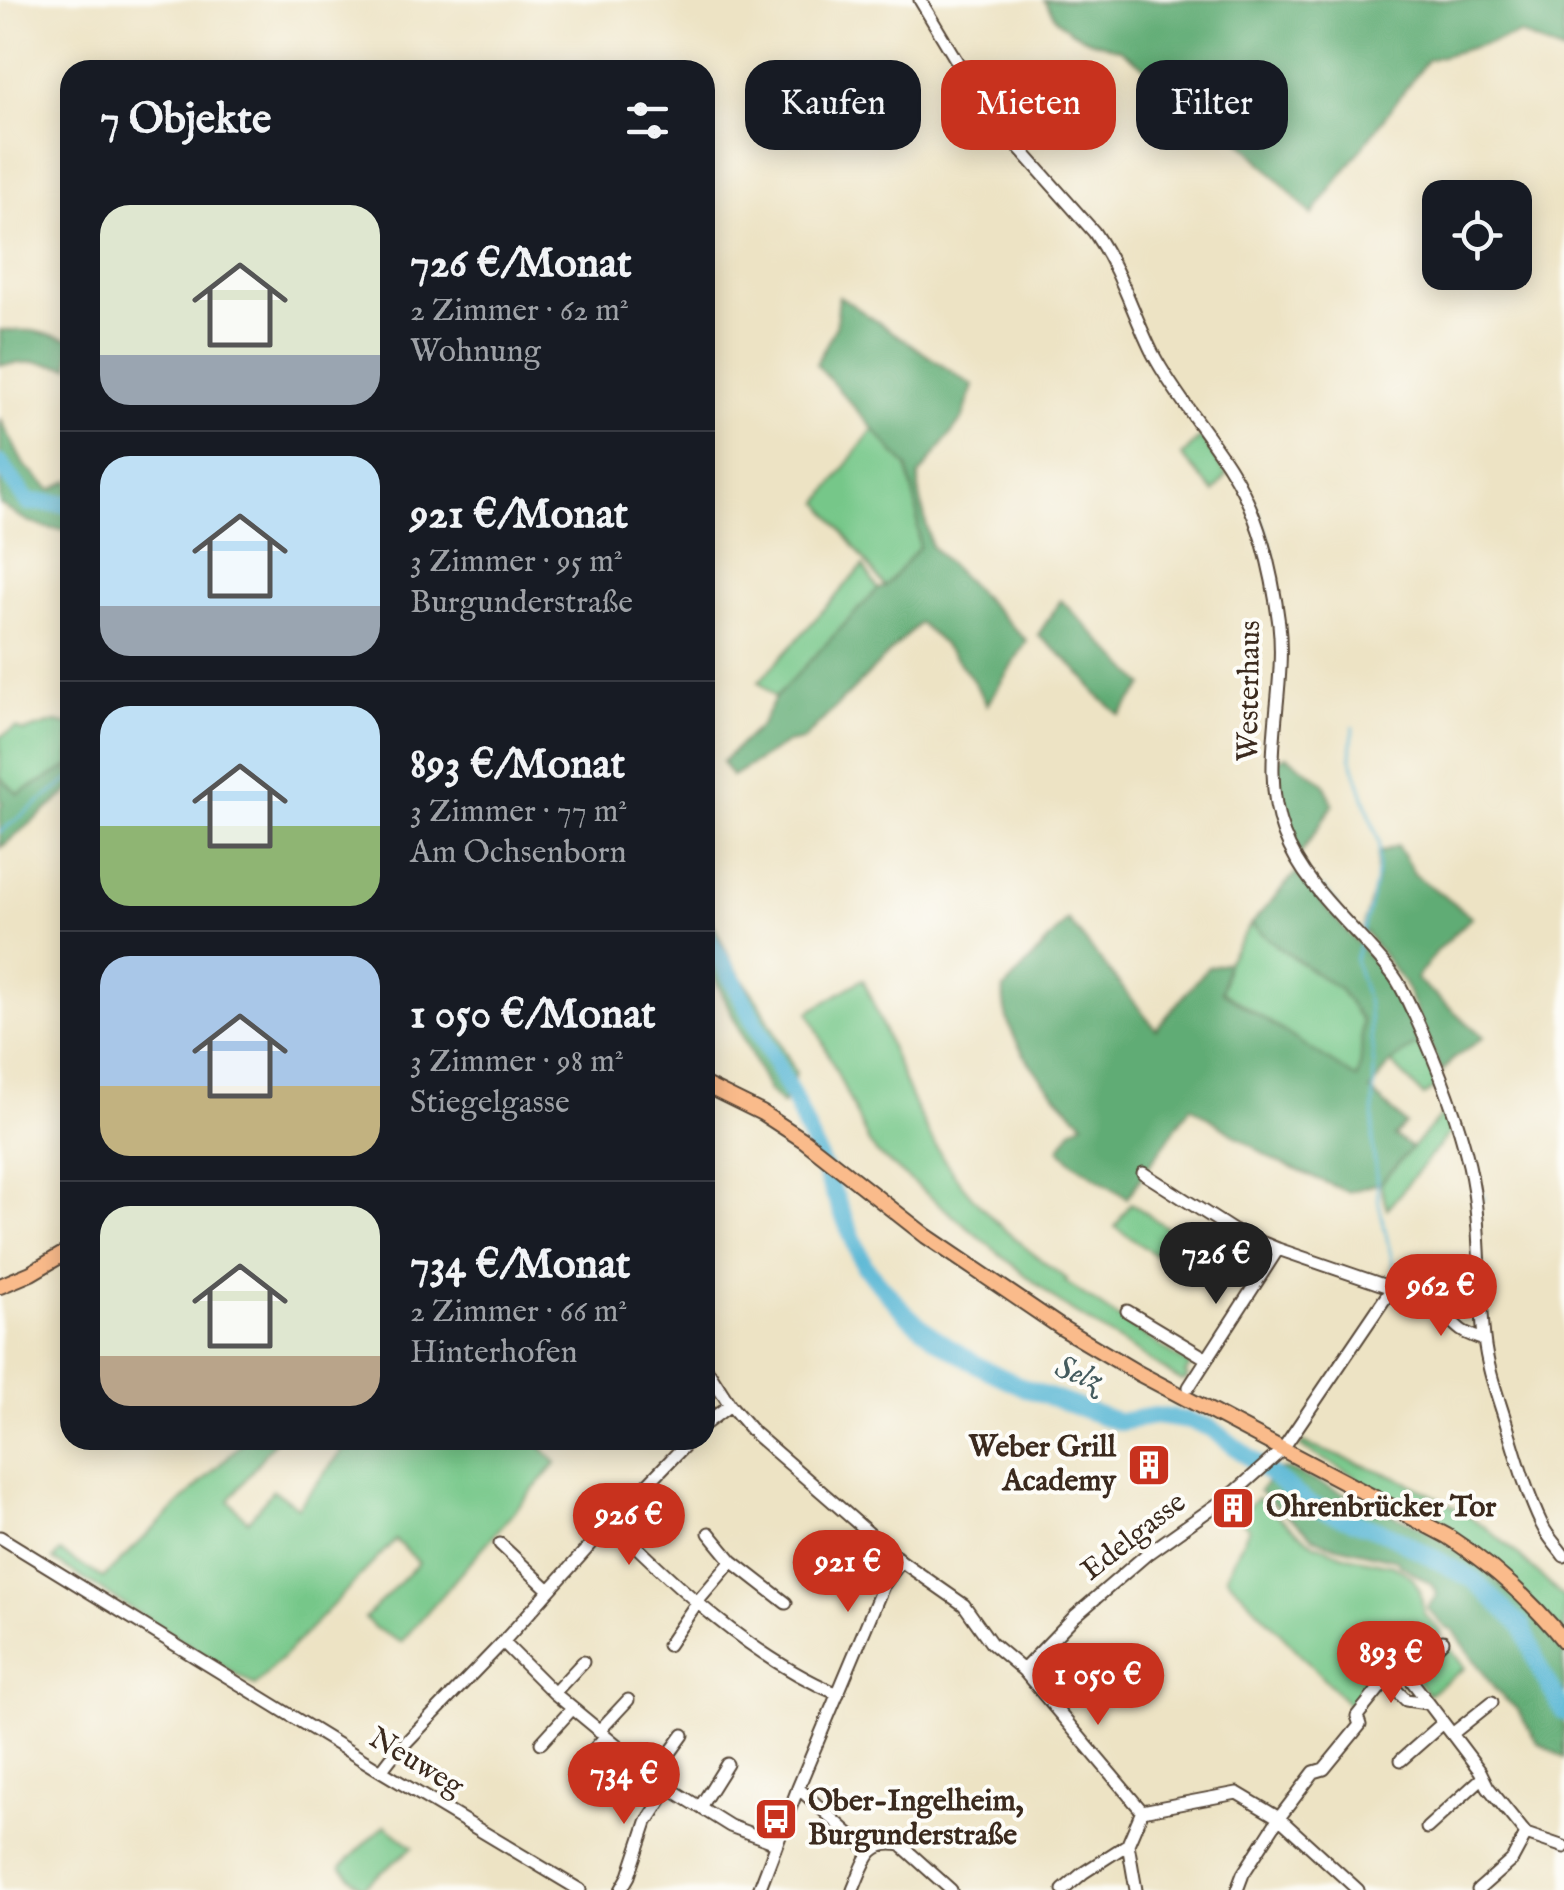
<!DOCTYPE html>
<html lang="de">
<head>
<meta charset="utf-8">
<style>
  :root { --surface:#171b24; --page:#20242c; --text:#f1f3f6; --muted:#9ea1a6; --line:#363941; --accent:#c8321e }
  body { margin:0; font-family:"IM FELL English",serif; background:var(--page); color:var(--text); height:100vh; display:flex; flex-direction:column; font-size:38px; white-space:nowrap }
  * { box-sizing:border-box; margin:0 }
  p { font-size:32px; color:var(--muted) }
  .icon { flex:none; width:55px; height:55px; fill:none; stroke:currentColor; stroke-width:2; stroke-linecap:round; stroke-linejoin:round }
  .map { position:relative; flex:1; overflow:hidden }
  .panel { position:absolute; left:60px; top:60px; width:655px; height:1390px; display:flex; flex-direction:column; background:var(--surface); border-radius:30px; box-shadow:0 5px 25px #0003 }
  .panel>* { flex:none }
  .guide { position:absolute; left:745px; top:60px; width:668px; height:90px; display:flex; gap:20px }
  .tools { position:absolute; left:1422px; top:180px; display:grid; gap:20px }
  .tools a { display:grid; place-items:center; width:110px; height:110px; border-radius:20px; background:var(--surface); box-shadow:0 5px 25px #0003; font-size:50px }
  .price { position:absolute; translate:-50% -85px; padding:0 22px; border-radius:35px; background:var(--accent); color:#fff; font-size:32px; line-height:65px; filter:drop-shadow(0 2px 5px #0008) }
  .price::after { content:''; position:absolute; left:50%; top:60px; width:30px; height:22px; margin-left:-15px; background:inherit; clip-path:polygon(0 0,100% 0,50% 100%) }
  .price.on { background:#222; color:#fff }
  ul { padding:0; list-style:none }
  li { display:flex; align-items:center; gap:30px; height:250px; padding:0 40px }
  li+li { border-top:2px solid var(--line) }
  li span { display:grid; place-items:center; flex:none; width:280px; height:200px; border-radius:30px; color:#555 }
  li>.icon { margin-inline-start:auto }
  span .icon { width:120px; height:120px; fill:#fffc; stroke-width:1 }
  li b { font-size:42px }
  h2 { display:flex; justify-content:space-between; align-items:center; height:120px; padding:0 40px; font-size:42px }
  .chip { padding:0 35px; border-radius:30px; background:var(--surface); box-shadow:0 5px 25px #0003; font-size:35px; line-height:90px }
  .chip.on { background:var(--accent); color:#fff }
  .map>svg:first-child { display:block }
</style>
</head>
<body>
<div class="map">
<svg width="1564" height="1890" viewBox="0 0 1564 1890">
  <rect width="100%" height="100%" fill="#fdfcf7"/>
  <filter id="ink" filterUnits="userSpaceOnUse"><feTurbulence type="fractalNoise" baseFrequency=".01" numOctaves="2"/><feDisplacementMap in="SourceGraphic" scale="20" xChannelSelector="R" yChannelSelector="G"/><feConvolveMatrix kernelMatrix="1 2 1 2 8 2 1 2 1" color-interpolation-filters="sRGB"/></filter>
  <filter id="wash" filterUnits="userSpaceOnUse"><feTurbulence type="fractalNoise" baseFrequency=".0048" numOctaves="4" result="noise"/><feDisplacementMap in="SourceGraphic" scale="40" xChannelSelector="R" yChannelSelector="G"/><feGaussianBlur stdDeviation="2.25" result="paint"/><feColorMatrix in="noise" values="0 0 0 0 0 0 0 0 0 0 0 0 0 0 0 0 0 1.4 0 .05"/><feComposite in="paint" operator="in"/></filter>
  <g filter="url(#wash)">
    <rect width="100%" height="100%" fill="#ede3c4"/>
    <!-- green -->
    <path fill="#76c789" stroke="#587854" stroke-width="2.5" d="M873,429L907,467L917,509L919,547L885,587L820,502Z
      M1201,437L1227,475L1214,492L1182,456Z
      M863,566L878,589L775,698L759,682Z
      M56,722L70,725V766L17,794L0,777V737L16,728L24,732Z
      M1251,924L1280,948L1340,990L1362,1021L1361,1061L1357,1080L1222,991L1227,962Z
      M863,979C890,1041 913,1120 954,1174C984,1215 1025,1250 1067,1279L1065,1282L1190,1366L1185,1374L1187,1376L1185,1380H1180L1061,1304L877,1153L870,1145L809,1012Z
      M1418,1043L1438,1085L1424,1096L1391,1063Z
      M1447,1109L1453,1129L1387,1209L1380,1183Z
      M1131,1203L1172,1231L1155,1255L1115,1227Z
      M240,1440H275L229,1501L248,1521L273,1490L298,1507L351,1440H535L556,1463L401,1642L375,1628L365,1618L419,1562L395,1540L255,1686L53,1560L60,1552L103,1578L242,1443Z
      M1302,1443L1394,1476L1448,1503L1484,1526L1514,1551L1564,1598V1633L1435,1522L1357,1480L1355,1476L1300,1447Z
      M1258,1498L1296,1531L1315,1544L1347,1556L1393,1565L1412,1577L1420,1591L1424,1614L1441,1632L1436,1640L1430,1636L1409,1660L1414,1665L1410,1668C1400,1664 1390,1668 1378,1666L1380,1679L1352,1708L1226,1576L1249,1528L1237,1516Z
      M1447,1645L1465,1668L1428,1694L1418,1681V1675Z
      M385,1825L413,1847L362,1888L341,1867Z"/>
    <!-- forest -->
    <path fill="#60ac75" stroke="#4e6b4a" stroke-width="2.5" d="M1044,0H1564V53L1520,34L1427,60L1312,215L1234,134L1120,49L1089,40L1070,31L1057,20Z
      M839,296L973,386L963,418L919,476V491L931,546L1027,641L987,705C971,672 947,646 919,623L803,740L787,743L732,776L722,762L761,725L775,698L878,589L885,587L919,547L917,509L907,467L816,364L836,326Z
      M0,330L33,331L70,339V367L36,362L0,365Z
      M0,418L24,465L51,490L70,480V529C46,533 19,518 0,504Z
      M1061,600L1144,685L1120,715L1096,694L1085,678L1063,656L1038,635Z
      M1287,756L1324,783L1333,805L1300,855C1288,824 1278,793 1276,760Z
      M70,766V791L0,848V807L3,803L0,801V777L18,794Z
      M1397,846L1415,875L1472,917L1437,951L1416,979L1484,1037L1453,1059L1442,1072L1404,983L1363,929L1376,881L1378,853Z
      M1296,873L1392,983L1418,1043L1391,1063L1370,1090L1406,1124L1394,1136L1412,1148L1380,1183L1348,1192L1273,1160L1191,1106L1127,1198L1072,1161L1059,1149L1072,1129L1084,1122C1050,1092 999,1037 1004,989L1068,920L1156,1029L1208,967L1227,962L1222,992L1357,1079L1361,1061L1362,1021L1340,990L1280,948L1251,924Z
      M705,906L731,962L761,1006L796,1073L782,1105L768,1090L705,958Z
      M1287,1469L1422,1527L1481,1566L1536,1617L1564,1650V1758L1537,1742L1518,1710L1496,1691L1454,1631L1446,1628L1427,1608L1437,1595L1431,1584L1399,1564L1397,1560L1328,1544L1313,1537L1259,1491L1278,1470Z"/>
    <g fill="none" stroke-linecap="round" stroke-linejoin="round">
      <!-- stream -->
      <path stroke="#56b6d4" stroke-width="2.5" d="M961,57L981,88
        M984,93L987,98
        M991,103L1024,145
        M1253,501L1269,540L1273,559
        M1353,727L1351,757L1379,843L1378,867L1371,903L1362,934
        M1282,808L1294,843
        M0,832L70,779
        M1323,888L1337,904
        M1360,942L1355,960L1368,1004L1374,1067L1373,1148L1379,1204L1397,1281
        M1481,1192L1484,1199"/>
      <!-- river -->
      <path stroke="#56b6d4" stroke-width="18" d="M0,464L28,502L70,504
        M705,934L734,982L794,1099L865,1267L906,1314L936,1339L981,1367L1027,1389L1119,1422L1155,1416L1190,1421L1211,1428L1310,1505L1389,1534L1474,1580L1523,1627L1541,1672L1564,1712"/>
    </g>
  </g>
  <g filter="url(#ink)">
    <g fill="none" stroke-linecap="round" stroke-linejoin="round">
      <!-- minor casing -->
      <g stroke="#564637" stroke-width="15">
        <path id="minor" d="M920,0L982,103L1000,126L1094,232C1122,273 1132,312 1153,354C1174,394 1205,429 1229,467C1259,514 1272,569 1279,624C1287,693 1258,766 1284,834C1306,891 1358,929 1394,976C1403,988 1408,1003 1415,1016C1437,1064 1457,1114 1469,1165C1482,1222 1478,1280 1484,1338C1487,1368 1498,1397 1507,1426C1517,1459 1527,1494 1542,1525C1547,1536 1557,1546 1564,1556
          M1143,1173L1234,1231L1278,1249L1392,1288C1422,1286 1440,1313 1461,1330C1468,1335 1476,1337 1484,1340
          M1127,1311L1207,1359
          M705,1366L730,1405L754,1433L901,1561L964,1605L991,1643L1023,1670L1142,1811
          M1189,1387L1278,1249
          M705,1424L730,1405
          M611,1522C676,1586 752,1658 838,1694
          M709,1533L732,1561L786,1603
          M0,1537L381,1771L580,1890
          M500,1544L549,1590
          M503,1642L554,1693L669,1788L730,1826L776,1843
          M668,1645L698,1601L732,1561
          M1023,1670L1075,1616L1147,1554L1236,1491L1282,1450L1392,1288
          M1410,1675L1443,1641
          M1386,1680L1406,1700L1427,1703
          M554,1693L583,1662
          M599,1731L628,1700
          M1452,1734L1492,1702
          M541,1743L572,1709
          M1401,1760L1443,1723
          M381,1771L391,1758L503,1642L611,1522L690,1440
          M573,1773L605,1737
          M654,1775L683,1735
          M798,1788L870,1852
          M700,1807L727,1764
          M1142,1811L1237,1793L1279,1818L1358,1890
          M1427,1828L1482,1778
          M621,1890L629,1876L647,1822L669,1788
          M759,1890L798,1788L883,1586L901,1561
          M853,1890C864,1865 868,1838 901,1845L951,1890
          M1063,1890L1083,1873L1128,1844
          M1136,1890L1128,1844L1142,1811
          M1237,1890L1243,1874L1279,1818L1314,1772L1324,1769L1360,1725L1357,1716L1386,1680L1388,1672L1402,1668L1480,1771L1488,1787L1526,1834L1564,1847
          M1478,1890L1512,1860L1526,1834"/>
      </g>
      <!-- major casing -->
      <g stroke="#564637" stroke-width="18">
        <path id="major" d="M705,1085L762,1113L805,1141L926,1236L1062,1328L1138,1373L1447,1536C1492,1565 1531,1600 1564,1641
          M0,1286L31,1273L70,1250"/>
      </g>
      <!-- minor -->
      <use href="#minor" stroke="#fff" stroke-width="11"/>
      <!-- major -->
      <use href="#major" stroke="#fabb8b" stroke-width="14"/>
    </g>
  </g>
  <!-- icons -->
  <defs>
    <g id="building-square" transform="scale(2.25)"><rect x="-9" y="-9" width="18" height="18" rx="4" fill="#c8321e" stroke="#fdfcf7"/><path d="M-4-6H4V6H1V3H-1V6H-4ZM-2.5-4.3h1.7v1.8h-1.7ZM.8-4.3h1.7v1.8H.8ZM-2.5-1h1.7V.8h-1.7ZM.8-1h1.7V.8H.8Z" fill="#fff"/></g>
    <g id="bus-square" transform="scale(2.25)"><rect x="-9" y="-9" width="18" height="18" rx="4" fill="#c8321e" stroke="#fdfcf7"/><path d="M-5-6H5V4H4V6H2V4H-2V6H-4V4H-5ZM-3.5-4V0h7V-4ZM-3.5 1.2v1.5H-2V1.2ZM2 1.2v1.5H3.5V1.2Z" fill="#fff"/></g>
  </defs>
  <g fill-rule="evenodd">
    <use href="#building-square" x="1149" y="1465"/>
    <use href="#building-square" x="1233" y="1508"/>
    <use href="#bus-square" x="776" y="1819"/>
  </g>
  <g text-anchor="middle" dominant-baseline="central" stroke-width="8" stroke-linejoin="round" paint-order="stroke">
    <!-- street labels -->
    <g font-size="30" fill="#3b2a1e" stroke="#fdfcf7">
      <text transform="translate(1250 691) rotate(-89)">Westerhaus</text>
      <text transform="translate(1134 1537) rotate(-38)">Edelgasse</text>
      <text transform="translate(416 1763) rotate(31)">Neuweg</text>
    </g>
    <!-- poi labels -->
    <g font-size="30" font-weight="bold" fill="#3b2a1e" stroke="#fdfcf7" text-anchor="start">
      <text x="1116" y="1448" text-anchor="end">Weber Grill<tspan x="1116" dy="34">Academy</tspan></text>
      <text x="1266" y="1508">Ohrenbrücker Tor</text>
      <text x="808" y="1802">Ober-Ingelheim,<tspan x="808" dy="34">Burgunderstraße</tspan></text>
    </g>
    <!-- water labels -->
    <g font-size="32" font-style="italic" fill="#445b5e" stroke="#fdfcf7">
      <text transform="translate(1078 1375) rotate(20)">Selz</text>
    </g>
  </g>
</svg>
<div class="tools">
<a><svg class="icon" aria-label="locate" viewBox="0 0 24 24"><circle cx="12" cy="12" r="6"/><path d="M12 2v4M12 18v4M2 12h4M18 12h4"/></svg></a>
</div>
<b class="price on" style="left:1216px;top:1307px">726 €</b>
<b class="price" style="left:1441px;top:1339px">962 €</b>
<b class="price" style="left:629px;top:1568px">926 €</b>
<b class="price" style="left:848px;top:1615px">921 €</b>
<b class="price" style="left:1391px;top:1706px">893 €</b>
<b class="price" style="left:1098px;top:1728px">1 050 €</b>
<b class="price" style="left:624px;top:1827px">734 €</b>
<div class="guide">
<a class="chip">Kaufen</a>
<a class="chip on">Mieten</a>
<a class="chip">Filter</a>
</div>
<section class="panel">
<h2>7 Objekte<svg class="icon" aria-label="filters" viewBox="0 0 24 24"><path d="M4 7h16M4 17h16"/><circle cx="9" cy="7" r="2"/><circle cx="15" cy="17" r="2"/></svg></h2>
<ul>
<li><span style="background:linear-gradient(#dfe7d0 75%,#9aa5b1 0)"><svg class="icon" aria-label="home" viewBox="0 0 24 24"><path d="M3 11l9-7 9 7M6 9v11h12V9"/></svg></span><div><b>726 €/Monat</b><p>2 Zimmer · 62 m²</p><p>Wohnung</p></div></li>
<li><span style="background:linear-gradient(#bfe0f5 75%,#9aa5b1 0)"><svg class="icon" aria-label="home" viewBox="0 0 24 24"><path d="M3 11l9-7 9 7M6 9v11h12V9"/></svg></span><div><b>921 €/Monat</b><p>3 Zimmer · 95 m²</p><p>Burgunderstraße</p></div></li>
<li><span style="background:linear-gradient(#bfe0f5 60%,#8fb573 0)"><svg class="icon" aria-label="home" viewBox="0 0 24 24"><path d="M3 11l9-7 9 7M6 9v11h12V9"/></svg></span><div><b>893 €/Monat</b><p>3 Zimmer · 77 m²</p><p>Am Ochsenborn</p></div></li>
<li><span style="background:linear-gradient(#a9c7e8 65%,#c2b280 0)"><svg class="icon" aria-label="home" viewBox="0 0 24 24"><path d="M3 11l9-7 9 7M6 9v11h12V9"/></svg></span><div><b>1 050 €/Monat</b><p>3 Zimmer · 98 m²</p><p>Stiegelgasse</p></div></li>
<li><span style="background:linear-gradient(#dfe7d0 75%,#b9a48a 0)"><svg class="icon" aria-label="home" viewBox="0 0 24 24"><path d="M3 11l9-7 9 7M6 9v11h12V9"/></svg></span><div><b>734 €/Monat</b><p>2 Zimmer · 66 m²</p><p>Hinterhofen</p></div></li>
</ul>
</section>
</div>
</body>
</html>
